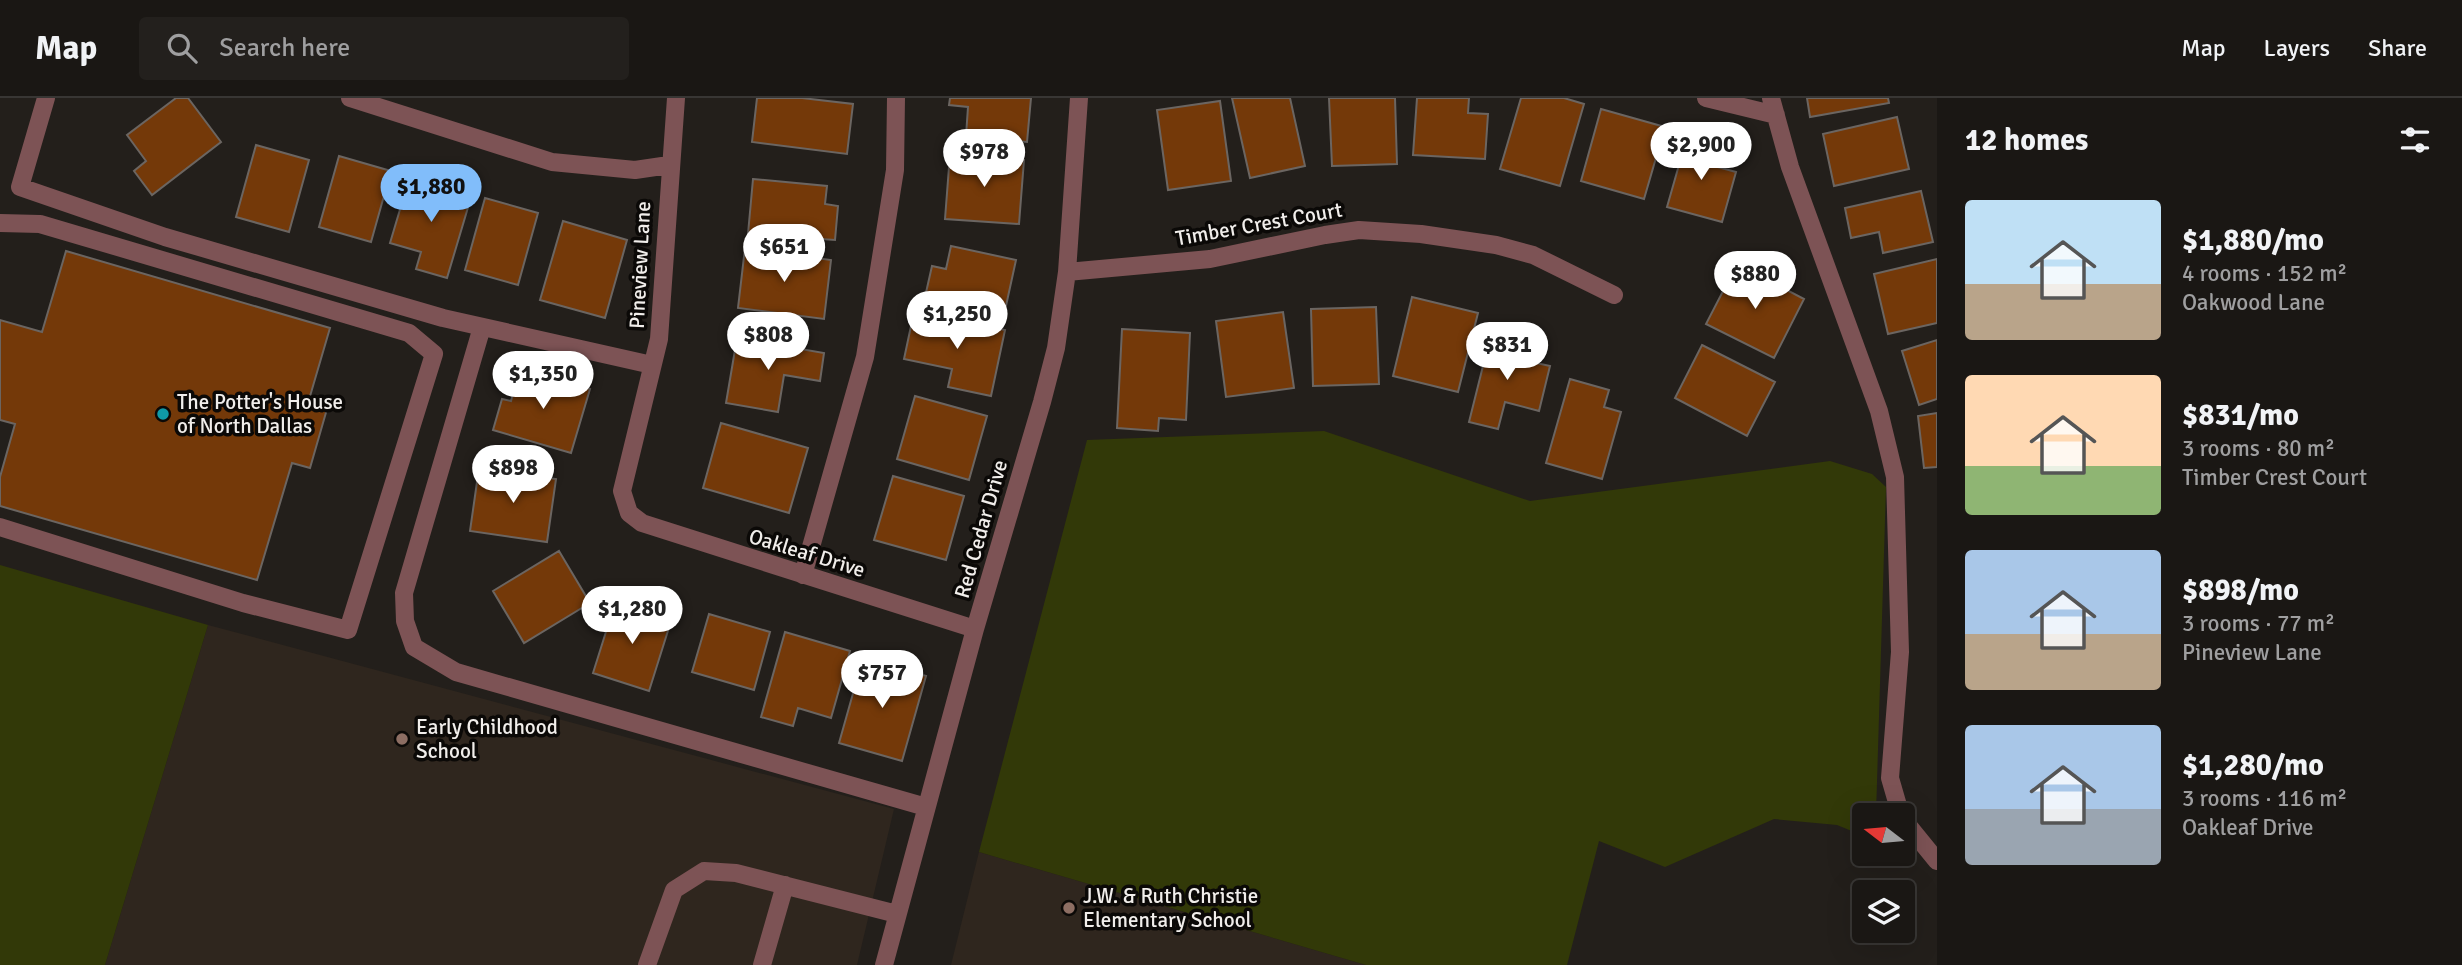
<!DOCTYPE html>
<html lang="en">
<head>
<meta charset="utf-8">
<style>
  :root { --surface:#1a1714; --page:#23201d; --text:#f1f3f6; --muted:#9f9fa0; --line:#383634; --accent:#81bdfa }
  body { margin:0; font-family:Signika,sans-serif; background:var(--page); color:var(--text); height:100vh; display:flex; flex-direction:column; font-size:26px; white-space:nowrap }
  * { box-sizing:border-box; margin:0 }
  p { font-size:23px; color:var(--muted) }
  .icon { flex:none; width:38px; height:38px; fill:none; stroke:currentColor; stroke-width:2; stroke-linecap:round; stroke-linejoin:round }
  .map { position:relative; flex:1; overflow:hidden }
  .sheet { display:flex; flex-direction:column; background:var(--surface); width:525px }
  .sheet>* { flex:none }
  .needle { width:46px; rotate:286deg }
  .controls { position:absolute; left:1852px; top:705px; display:grid; gap:14px }
  .controls a { display:grid; place-items:center; width:63px; height:63px; border-radius:7px; background:var(--surface); box-shadow:0 7px 28px #0002,0 0 0 2px var(--line); font-size:35px }
  .price { position:absolute; translate:-50% -60px; padding:0 16px; border-radius:24px; background:#fff; color:#222; font-size:23px; line-height:46px; filter:drop-shadow(0 2px 4px #0008) }
  .price::after { content:''; position:absolute; left:50%; top:42px; width:21px; height:16px; margin-left:-10px; background:inherit; clip-path:polygon(0 0,100% 0,50% 100%) }
  .price.current { background:var(--accent); color:#111 }
  ul { padding:0; list-style:none }
  li { display:flex; align-items:center; gap:21px; height:175px; padding:0 28px }
  li span { display:grid; place-items:center; flex:none; width:196px; height:140px; border-radius:7px; color:#555 }
  li>.icon { margin-inline-start:auto }
  span .icon { width:84px; height:84px; fill:#fffc; stroke-width:1 }
  li b { font-size:30px }
  h2 { display:flex; justify-content:space-between; align-items:center; height:84px; padding:0 28px; font-size:30px }
  header { display:flex; align-items:center; gap:42px; box-sizing:border-box; height:98px; padding:0 35px; background:var(--surface); border-bottom:2px solid var(--line) }
  header strong { font-size:33px }
  nav { display:flex; gap:38px; margin-inline-start:auto; font-size:24px }
  .search { width:490px; height:63px; background:var(--page); display:flex; align-items:center; gap:18px; box-sizing:border-box; padding:0 24px; border-radius:7px; color:var(--muted); font-size:26px }
  main { display:flex; flex:1; min-height:0 }
  .map>svg:first-child { display:block }
</style>
</head>
<body>
<header>
<strong>Map</strong>
<div class="search"><svg class="icon" aria-label="search" viewBox="0 0 24 24"><circle cx="10" cy="10" r="6"/><path d="M15 15l6 6"/></svg>Search here</div>
<nav><a>Map</a><a>Layers</a><a>Share</a></nav>
</header>
<main>
<div class="map">
<svg width="1937" height="867" viewBox="0 0 1937 867">
  <rect width="100%" height="100%" fill="#231f1b"/>
  <!-- built -->
  <path fill="#2f261e" d="M208,527L894,711L857,867H105Z
    M979,754L1366,867H951Z"/>
  <!-- green -->
  <path fill="#323908" d="M1324,333L1530,403L1830,363L1872,376L1886,389L1876,717L1864,718V738L1837,727L1774,721L1665,769L1599,743L1567,867H1366L979,754L1087,342Z
    M0,467L208,527L105,867H0Z"/>
  <!-- building -->
  <path fill="#743909" stroke="#6b6561" stroke-width="2" d="M176,0H188L221,44L152,97L134,73L146,63L127,37Z
    M757,0H802L853,6L847,56L752,44Z
    M950,0H1031L1027,44L966,38L968,9L949,7Z
    M1232,0H1290L1305,68L1250,80Z
    M1329,0H1395L1397,66L1332,68Z
    M1417,0H1469L1468,15L1488,16L1485,61L1413,57Z
    M1521,0H1564L1584,6L1560,88L1500,71Z
    M1807,0H1888L1889,5L1810,19Z
    M1220,3L1231,83L1168,92L1157,12Z
    M1601,11L1665,29L1644,101L1581,83Z
    M1897,19L1909,71L1834,88L1823,36Z
    M1687,39L1720,48L1714,68L1736,74L1722,124L1667,109Z
    M256,47L309,62L289,134L236,119Z
    M950,56L1024,62L1019,126L945,121Z
    M339,58L391,73L371,144L319,129Z
    M410,78L472,96L447,180L416,171L421,154L390,145Z
    M753,81L827,88L825,106L838,108L835,142L748,136Z
    M1921,93L1933,144L1883,155L1879,134L1851,140L1845,110Z
    M485,100L538,115L518,187L465,172Z
    M563,123L627,142L605,220L540,202Z
    M951,148L1016,162L1004,217L925,199L932,168L946,171Z
    M745,150L831,162L824,221L738,210Z
    M66,153L330,230L308,305L327,311L310,370L292,365L257,482L0,408V379L15,326L0,322V222L42,234Z
    M1937,161V225L1888,236L1874,176Z
    M1737,166L1804,201L1774,260L1706,226Z
    M1412,199L1478,215L1458,294L1393,278Z
    M1376,209L1379,286L1313,288L1311,211Z
    M914,214L1005,232L991,298L948,289L952,271L904,261Z
    M1283,214L1294,290L1226,299L1216,223Z
    M1122,231L1190,235L1186,322L1159,320L1158,333L1117,330Z
    M1492,232L1519,239L1514,260L1550,268L1539,313L1505,304L1498,331L1469,324Z
    M737,240L824,255L820,283L784,277L778,314L726,305Z
    M1937,242V301L1919,307L1902,253Z
    M1702,247L1775,284L1747,338L1675,300Z
    M520,271L590,291L571,355L493,332L502,301L511,303Z
    M1570,281L1609,292L1604,309L1621,314L1602,381L1546,365Z
    M915,298L987,318L969,382L897,361Z
    M1937,315V369L1924,370L1918,318Z
    M721,325L808,350L789,415L703,390Z
    M479,370L556,381L547,444L470,433Z
    M893,378L964,398L946,462L874,442Z
    M559,453L590,505L524,545L493,493Z
    M616,502L672,520L649,593L593,575Z
    M709,516L770,534L754,592L692,574Z
    M785,534L850,553L831,620L798,610L793,628L761,619Z
    M863,560L926,578L902,663L839,645Z"/>
  <g fill="none" stroke-linecap="round" stroke-linejoin="round">
    <!-- minor -->
    <path stroke="#7d5355" stroke-width="18" d="M46,0L20,89L165,139L443,220L652,267
      M350,0L552,64L635,72L669,67
      M676,0L659,241L622,393L629,415L642,425L975,531
      M1706,0L1776,17
      M1771,0L1790,69L1879,313L1895,379L1900,554L1890,680L1901,718
      M0,125L40,126L409,235L434,256L348,532L243,505L0,429
      M1067,174L1210,161L1325,137L1359,132L1421,136L1496,147L1533,157L1614,197
      M482,229L404,495L405,523L414,549L456,574L926,709
      M803,477L865,259L895,72L896,0
      M1902,720L1937,763
      M647,867L674,792L704,773L736,775L897,816
      M762,867L785,787
      M884,867L975,531L1042,304L1056,250L1067,174L1079,0"/>
  </g>
  <!-- markers -->
  <circle fill="#0f9aa8" stroke="#0b0907" stroke-width="2.5" cx="163" cy="316" r="7"/>
  <g fill="#8d6e63" stroke="#0b0907" stroke-width="2.5">
    <circle cx="402" cy="641" r="7"/>
    <circle cx="1069" cy="810" r="7"/>
  </g>
  <g text-anchor="middle" dominant-baseline="central" stroke-width="7" stroke-linejoin="round" paint-order="stroke">
    <!-- street labels -->
    <g font-size="21" fill="#f1eeeb" stroke="#0b0907">
      <text transform="translate(1259 126) rotate(-10)">Timber Crest Court</text>
      <text transform="translate(640 167) rotate(-87)">Pineview Lane</text>
      <text transform="translate(981 431) rotate(-74)">Red Cedar Drive</text>
      <text transform="translate(807 455) rotate(17)">Oakleaf Drive</text>
    </g>
    <!-- poi labels -->
    <g font-size="21" fill="#f1eeeb" stroke="#0b0907" text-anchor="start">
      <text x="177" y="304">The Potter's House<tspan x="177" dy="24">of North Dallas</tspan></text>
      <text x="416" y="629">Early Childhood<tspan x="416" dy="24">School</tspan></text>
      <text x="1083" y="798">J.W. &amp; Ruth Christie<tspan x="1083" dy="24">Elementary School</tspan></text>
    </g>
  </g>
</svg>
<div class="controls">
<a><svg class="needle" viewBox="-14 -14 28 28"><path d="M0-13l5 13h-10z" fill="#e53935"/><path d="M0 13l5-13h-10z" fill="#9f9fa0"/></svg></a>
<a><svg class="icon" aria-label="layers" viewBox="0 0 24 24"><path d="M12 4l9 5-9 5-9-5zM3 14l9 5 9-5"/></svg></a>
</div>
<b class="price" style="left:1701px;top:84px">$2,900</b>
<b class="price" style="left:984px;top:91px">$978</b>
<b class="price current" style="left:431px;top:126px">$1,880</b>
<b class="price" style="left:784px;top:186px">$651</b>
<b class="price" style="left:1755px;top:213px">$880</b>
<b class="price" style="left:957px;top:253px">$1,250</b>
<b class="price" style="left:768px;top:274px">$808</b>
<b class="price" style="left:1507px;top:284px">$831</b>
<b class="price" style="left:543px;top:313px">$1,350</b>
<b class="price" style="left:513px;top:407px">$898</b>
<b class="price" style="left:632px;top:548px">$1,280</b>
<b class="price" style="left:882px;top:612px">$757</b>
</div>
<section class="sheet">
<h2>12 homes<svg class="icon" aria-label="filters" viewBox="0 0 24 24"><path d="M4 7h16M4 17h16"/><circle cx="9" cy="7" r="2"/><circle cx="15" cy="17" r="2"/></svg></h2>
<ul>
<li><span style="background:linear-gradient(#bfe0f5 60%,#b9a48a 0)"><svg class="icon" aria-label="home" viewBox="0 0 24 24"><path d="M3 11l9-7 9 7M6 9v11h12V9"/></svg></span><div><b>$1,880/mo</b><p>4 rooms · 152 m²</p><p>Oakwood Lane</p></div></li>
<li><span style="background:linear-gradient(#ffd9b3 65%,#8fb573 0)"><svg class="icon" aria-label="home" viewBox="0 0 24 24"><path d="M3 11l9-7 9 7M6 9v11h12V9"/></svg></span><div><b>$831/mo</b><p>3 rooms · 80 m²</p><p>Timber Crest Court</p></div></li>
<li><span style="background:linear-gradient(#a9c7e8 60%,#b9a48a 0)"><svg class="icon" aria-label="home" viewBox="0 0 24 24"><path d="M3 11l9-7 9 7M6 9v11h12V9"/></svg></span><div><b>$898/mo</b><p>3 rooms · 77 m²</p><p>Pineview Lane</p></div></li>
<li><span style="background:linear-gradient(#a9c7e8 60%,#9aa5b1 0)"><svg class="icon" aria-label="home" viewBox="0 0 24 24"><path d="M3 11l9-7 9 7M6 9v11h12V9"/></svg></span><div><b>$1,280/mo</b><p>3 rooms · 116 m²</p><p>Oakleaf Drive</p></div></li>
</ul>
</section>
</main>
</body>
</html>
